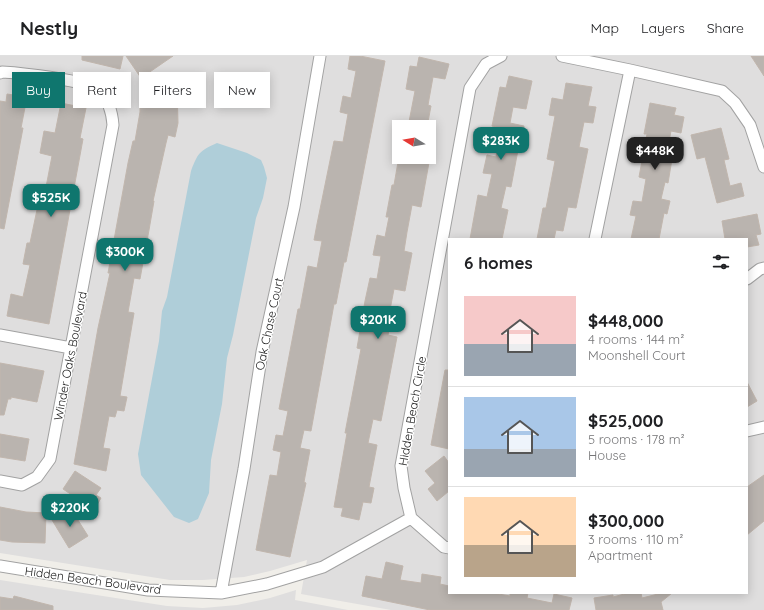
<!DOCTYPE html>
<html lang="en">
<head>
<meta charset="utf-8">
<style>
  :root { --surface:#fff; --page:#f2f2f2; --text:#202124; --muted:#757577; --line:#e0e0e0; --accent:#0f766e }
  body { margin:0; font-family:Quicksand,sans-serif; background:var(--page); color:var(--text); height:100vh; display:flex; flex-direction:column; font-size:15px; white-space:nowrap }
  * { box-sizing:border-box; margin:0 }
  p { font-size:13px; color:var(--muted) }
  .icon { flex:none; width:22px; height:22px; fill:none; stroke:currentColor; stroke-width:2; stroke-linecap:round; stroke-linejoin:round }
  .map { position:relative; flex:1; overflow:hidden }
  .drawer { position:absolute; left:448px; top:182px; width:300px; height:356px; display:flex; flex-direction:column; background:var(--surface); border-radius:0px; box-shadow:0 2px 10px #0003 }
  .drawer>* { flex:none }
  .guide { position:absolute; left:12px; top:16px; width:376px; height:36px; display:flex; gap:8px }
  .needle { width:26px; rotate:281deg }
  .fabs { position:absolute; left:392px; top:64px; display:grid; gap:8px }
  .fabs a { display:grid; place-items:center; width:44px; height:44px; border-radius:0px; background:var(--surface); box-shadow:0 2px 10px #0003; font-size:20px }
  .price { position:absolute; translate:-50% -34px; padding:0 9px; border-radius:8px; background:var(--accent); color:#fff; font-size:13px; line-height:26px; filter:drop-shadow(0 1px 2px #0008) }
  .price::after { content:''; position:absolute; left:50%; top:24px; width:12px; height:9px; margin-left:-6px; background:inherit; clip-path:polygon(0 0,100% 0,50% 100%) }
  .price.current { background:#222; color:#fff }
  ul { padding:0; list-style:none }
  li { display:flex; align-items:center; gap:12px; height:100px; padding:0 16px }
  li+li { border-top:1px solid var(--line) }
  li span { display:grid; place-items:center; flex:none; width:112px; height:80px; border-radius:0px; color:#555 }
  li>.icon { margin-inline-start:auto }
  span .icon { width:48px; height:48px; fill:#fffc; stroke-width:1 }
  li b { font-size:17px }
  h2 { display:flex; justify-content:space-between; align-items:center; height:48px; padding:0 16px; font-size:17px }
  .tag { padding:0 14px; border-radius:0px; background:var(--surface); box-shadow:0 2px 10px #0003; font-size:14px; line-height:36px }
  .tag.current { background:var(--accent); color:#fff }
  header { display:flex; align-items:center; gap:24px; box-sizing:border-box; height:56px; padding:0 20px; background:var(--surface); border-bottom:1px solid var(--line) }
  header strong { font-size:19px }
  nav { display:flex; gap:22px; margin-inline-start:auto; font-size:14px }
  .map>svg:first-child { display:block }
</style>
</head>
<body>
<header>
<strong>Nestly</strong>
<nav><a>Map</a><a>Layers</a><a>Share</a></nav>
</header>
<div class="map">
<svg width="764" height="554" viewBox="0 0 764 554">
  <rect width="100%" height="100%" fill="#f0eee9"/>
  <!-- residential -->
  <path fill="#dfdede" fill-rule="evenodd" d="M0,0H764V554H391L301,538L307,504L270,515L244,521L203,524H170L0,497ZM399,71H429V101H399ZM449,183H747V537H449Z
    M0,524L167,550L203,552L237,549L270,542L296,534L295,544L348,554H0Z"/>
  <!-- water -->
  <path fill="#afced9" d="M217,87L247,97L261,104L264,111L267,122L263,142L256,162L233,279L227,302L222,348L211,404L209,437L198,463L189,467L174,461L141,419L138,398L159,285L162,255L167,241L191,115C198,97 199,95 217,87Z"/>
  <!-- building -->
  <path fill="#bab4af" stroke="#c1b6ad" d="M82,0H123L120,13L82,4Z
    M126,0H173L141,22Z
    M350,0H360L385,5L346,206H344L336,248H334L311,375L304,374L300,392L310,394L304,426L306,427L290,501L256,494L270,419L277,420L281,396L273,394L276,379L283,380L288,355L279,353L298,253H300L308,210L317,212L322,185L314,184L317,168L334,85L343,86L348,58L340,56L343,40L351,42L356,15L348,13Z
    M751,0H764V20Z
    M419,1L449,8L445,23L433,21L428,49L431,50L427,71H408L415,35L406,33L410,10L417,11Z
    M509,20L532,25L526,53L513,51L510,67L524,70L520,94H518L511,131L506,130L501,152L508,154L502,183H470L478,139L487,141L492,118L483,117L487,99L496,101L501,72L492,70L500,31L506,32Z
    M566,27L592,31L588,50L596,51L593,67L584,66L579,91L588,93L576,152L568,151L563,175L556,174L554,183H537L543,152H546L555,105L547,103L555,60L549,59L552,42L563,44Z
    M140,31H177L178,67L175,81L168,79L166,87L153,145H154L149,174L140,223L134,222L128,256L134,257L120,340L127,341L124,355L117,354L115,361L109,360L103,392L110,393L106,415L74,408L98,272L110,217H108L128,107L133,85H135L140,56Z
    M7,38L27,41L21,72H23L4,173L0,172V45L6,46Z
    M61,47L86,52L80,82L83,83L49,268L7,260L11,238L23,241L30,209L23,208L27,187H30L42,130L46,131L52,100L40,97L44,75L55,77Z
    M650,47L676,52L674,59L684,61L681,77L671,75L667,96L673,97L668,127L665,126L661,143L670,145L667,158L664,157L659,183H631L636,160L630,159L633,145L642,146L646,123L639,121L647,78H644Z
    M721,72L729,103L724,104L730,130L741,127L744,140L717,147L705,101L697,103L691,79Z
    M409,101H430L421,151L412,149L407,176L404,195L412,197L405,235L394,233L389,259H392L388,279L397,281L381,365L373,363L368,387L377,389L369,431L374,432L371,447L363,446L359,464L341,460L343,452L334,451L347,377H345L361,293L357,292L365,245L370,222L377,223L381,200L373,199L377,179L385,181L389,161H386L392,129H394L398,106L408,107Z
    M757,158L761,178L756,179L759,189L747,191V183H725L722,165Z
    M0,307L44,315L37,346L11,341V343H8L4,359H0Z
    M445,314H449V393L431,389Z
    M747,326L757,345L747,351Z
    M0,378L29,383L25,405L0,401Z
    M444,400L449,407V435L437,445L428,433L435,427L425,415Z
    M75,415L101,432L96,439L101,442L94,454L63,433Z
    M764,419V465L747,479V431Z
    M0,451L26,456L46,457L45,487L12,486L0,484Z
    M71,453L88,480L69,492L52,464Z
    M386,506L403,510L400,524L421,527L422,518L441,521L440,528L449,530V537H493L510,540V537H528L527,542L552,547L554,538L572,542L569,554H430L362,540L366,520L382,523Z
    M628,537H641L642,542L662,537H672L661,546L663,554H596L594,542L613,539V541Z
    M14,540L53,550V554H0V541L13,543Z"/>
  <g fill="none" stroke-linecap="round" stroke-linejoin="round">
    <!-- minor casing -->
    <g stroke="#a2a2a2" stroke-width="13">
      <path id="minor" d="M562,0L630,14L722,35L735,47L750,69L764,111
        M0,17L2,16C19,17 89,24 99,35C109,44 112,56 113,69L50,403L37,421L22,429L0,425
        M595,183L630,14
        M747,223L760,213L764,212
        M0,279L71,292
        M747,375L764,371
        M449,492L444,491L411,462L404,432L401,410L470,32L486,8L501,0
        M0,510L148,534L221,537L267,528L323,511L411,462
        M221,537L244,413L262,296L294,151L320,0"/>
    </g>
    <!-- minor -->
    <use href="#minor" stroke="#fff" stroke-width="11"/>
  </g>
  <g text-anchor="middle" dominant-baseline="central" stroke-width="3" stroke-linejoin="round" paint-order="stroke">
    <!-- street labels -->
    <g font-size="12" fill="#212121" stroke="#fff">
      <text transform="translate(269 268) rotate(-78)">Oak Chase Court</text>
      <text transform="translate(70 300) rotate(-79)">Winder Oaks Boulevard</text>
      <text transform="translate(412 355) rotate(-80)">Hidden Beach Circle</text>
      <text transform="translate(93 524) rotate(8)">Hidden Beach Boulevard</text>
    </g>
  </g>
</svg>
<div class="fabs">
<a><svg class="needle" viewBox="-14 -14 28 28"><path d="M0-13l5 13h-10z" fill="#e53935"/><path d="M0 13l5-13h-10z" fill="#757577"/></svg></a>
</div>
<b class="price" style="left:501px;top:105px">$283K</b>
<b class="price current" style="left:655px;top:115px">$448K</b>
<b class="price" style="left:51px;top:162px">$525K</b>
<b class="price" style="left:125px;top:216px">$300K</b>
<b class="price" style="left:378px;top:284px">$201K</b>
<b class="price" style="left:70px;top:472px">$220K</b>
<div class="guide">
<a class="tag current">Buy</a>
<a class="tag">Rent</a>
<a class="tag">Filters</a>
<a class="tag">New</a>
</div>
<section class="drawer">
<h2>6 homes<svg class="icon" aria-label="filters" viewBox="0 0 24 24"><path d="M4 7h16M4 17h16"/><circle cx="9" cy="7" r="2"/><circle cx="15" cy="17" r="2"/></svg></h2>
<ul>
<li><span style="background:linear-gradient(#f6c9c9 60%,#9aa5b1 0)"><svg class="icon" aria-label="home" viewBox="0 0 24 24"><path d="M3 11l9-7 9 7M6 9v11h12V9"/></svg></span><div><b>$448,000</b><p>4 rooms · 144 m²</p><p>Moonshell Court</p></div></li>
<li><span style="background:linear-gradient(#a9c7e8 65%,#9aa5b1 0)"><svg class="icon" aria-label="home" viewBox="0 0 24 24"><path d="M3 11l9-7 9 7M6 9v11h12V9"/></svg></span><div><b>$525,000</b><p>5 rooms · 178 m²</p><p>House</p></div></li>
<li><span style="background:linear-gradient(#ffd9b3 60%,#b9a48a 0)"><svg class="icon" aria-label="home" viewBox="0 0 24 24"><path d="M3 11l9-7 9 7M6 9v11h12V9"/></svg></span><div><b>$300,000</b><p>3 rooms · 110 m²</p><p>Apartment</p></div></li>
</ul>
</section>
</div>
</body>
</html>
